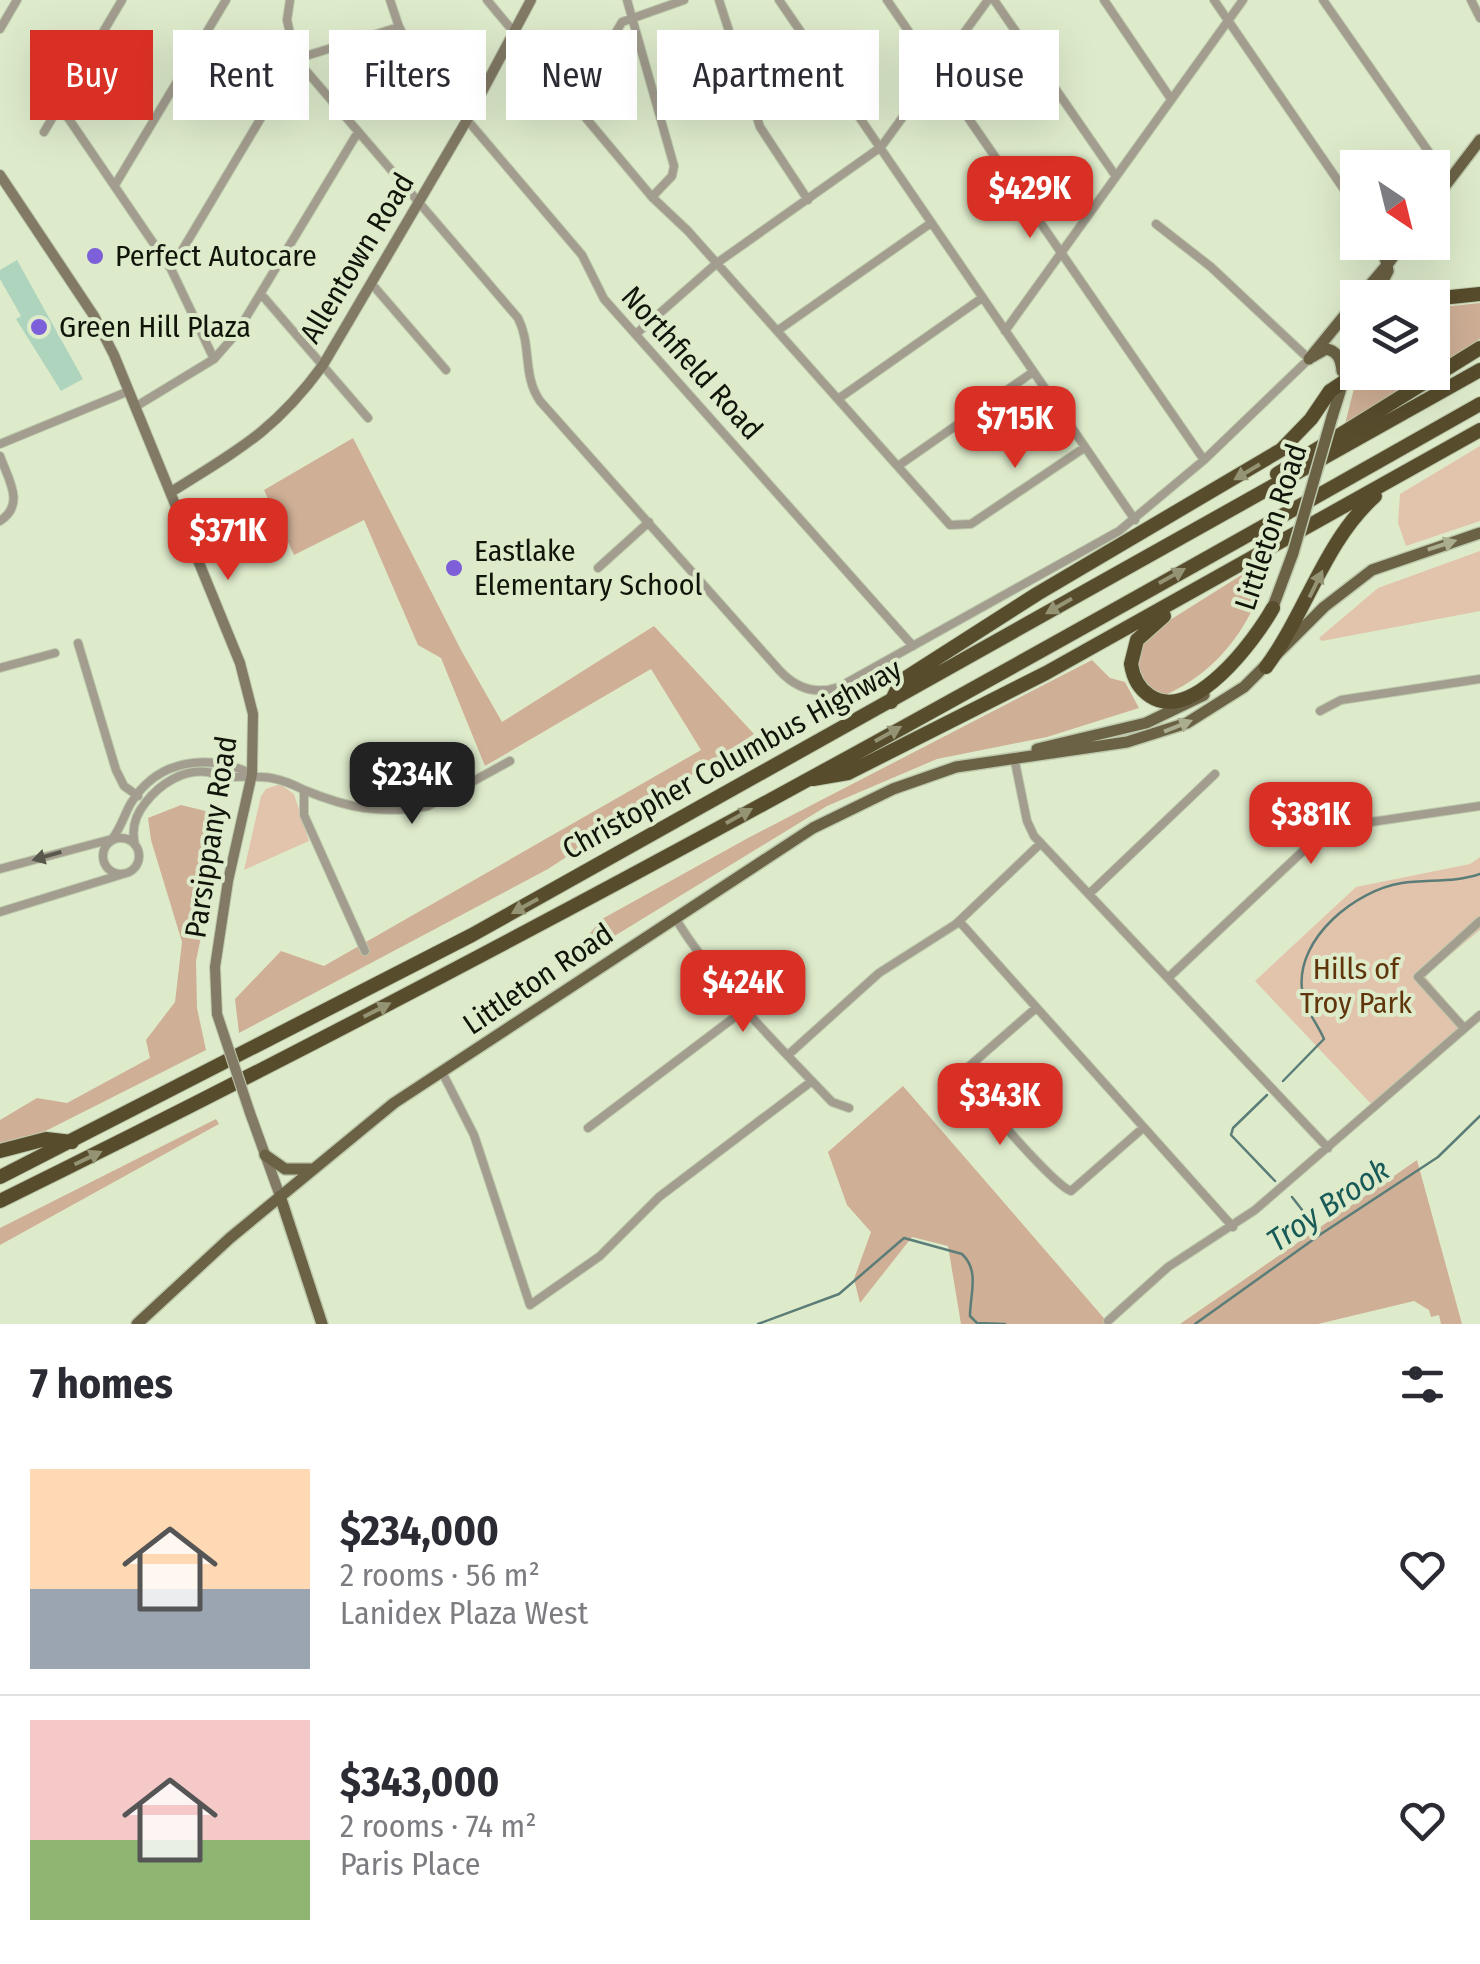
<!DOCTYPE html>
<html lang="en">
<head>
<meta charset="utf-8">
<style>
  :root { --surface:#fff; --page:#f7f7f7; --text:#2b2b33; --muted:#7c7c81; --line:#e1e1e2; --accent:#d93025 }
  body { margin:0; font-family:"Fira Sans Condensed",sans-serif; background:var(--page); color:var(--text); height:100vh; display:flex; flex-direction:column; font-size:38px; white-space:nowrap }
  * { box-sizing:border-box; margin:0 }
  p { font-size:32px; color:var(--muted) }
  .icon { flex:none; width:55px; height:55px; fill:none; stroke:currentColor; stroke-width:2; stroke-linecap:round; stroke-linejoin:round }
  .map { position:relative; height:1324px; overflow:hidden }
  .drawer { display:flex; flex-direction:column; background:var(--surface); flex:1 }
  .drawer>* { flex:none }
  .guide { position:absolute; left:30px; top:30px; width:1420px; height:90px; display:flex; gap:20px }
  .needle { width:65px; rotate:145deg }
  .buttons { position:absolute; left:1340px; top:150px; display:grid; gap:20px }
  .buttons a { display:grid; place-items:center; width:110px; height:110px; border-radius:0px; background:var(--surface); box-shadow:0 10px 40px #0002; font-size:50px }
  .price { position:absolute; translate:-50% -85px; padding:0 22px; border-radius:20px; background:var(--accent); color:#fff; font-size:32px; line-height:65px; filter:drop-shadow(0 2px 5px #0008) }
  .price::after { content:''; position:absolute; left:50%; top:60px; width:30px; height:22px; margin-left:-15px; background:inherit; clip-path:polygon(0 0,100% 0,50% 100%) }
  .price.on { background:#222; color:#fff }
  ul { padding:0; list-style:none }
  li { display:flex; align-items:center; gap:30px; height:250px; padding:0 30px }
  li+li { border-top:2px solid var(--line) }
  li span { display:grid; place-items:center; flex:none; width:280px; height:200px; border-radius:0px; color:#555 }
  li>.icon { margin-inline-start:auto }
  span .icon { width:120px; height:120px; fill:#fffc; stroke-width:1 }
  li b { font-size:42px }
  h2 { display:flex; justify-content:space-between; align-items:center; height:120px; padding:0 30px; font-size:42px }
  .chip { padding:0 35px; border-radius:0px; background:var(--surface); box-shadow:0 10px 40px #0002; font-size:35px; line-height:90px }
  .chip.on { background:var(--accent); color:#fff }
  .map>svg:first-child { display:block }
</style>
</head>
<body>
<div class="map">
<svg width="1480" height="1324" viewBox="0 0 1480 1324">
  <rect width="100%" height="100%" fill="#deebcb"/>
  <!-- green -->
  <path fill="#e2c3ac" d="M1480,446V521L1406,546L1398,523L1400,494Z
    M1480,551V611L1322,641L1319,638L1378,588Z
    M280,784L294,794L309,841L244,870L261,796L266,789Z
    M1480,857V930L1425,976L1467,1026L1374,1107L1255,981L1356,887L1470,864Z"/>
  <!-- forest -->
  <path fill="#cfaf96" d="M1480,303V339L1433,369V308Z
    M1358,373H1427L1345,424Z
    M353,438L461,650L502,722L654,626L754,734L548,869L239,1033L235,999L281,951L324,966L701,750L651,669L485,766L441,658L418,645L364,520L294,555L264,490Z
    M1273,555C1255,619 1224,670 1161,697C1132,680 1130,656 1151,632Z
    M1092,660L1110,678L1125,682L1139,708L1047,737L937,759L827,806L585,954L580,945L602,919L748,838Z
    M181,805L226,816L196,961L197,1008L206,1050L0,1154V1120L37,1098L67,1103L150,1058L146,1040L175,1002L182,942L151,840L148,818Z
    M903,1086L1109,1324H961L948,1246L912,1237L860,1303L854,1279L871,1232L847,1205L828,1152Z
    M216,1119L219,1124L0,1245V1228Z
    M1417,1160L1462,1324H1441L1439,1315L1431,1317L1429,1310L1414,1301L1318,1324H1180Z"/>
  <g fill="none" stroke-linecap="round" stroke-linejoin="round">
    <!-- stream -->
    <path stroke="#5b7d78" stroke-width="2.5" d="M1283,1081L1324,1039C1316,1021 1304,1009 1302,989C1296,938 1356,890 1402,883C1427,879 1455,883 1480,874
      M1267,1095L1233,1128L1231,1135L1275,1181
      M1292,1197L1321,1234
      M758,1324L839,1294L904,1238L962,1254C980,1271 970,1294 970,1316L977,1323L1005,1324
      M1195,1324L1321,1234L1438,1157L1480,1116"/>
  </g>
  <!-- building -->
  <path fill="#afd4bd" d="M17,260L83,379L61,391L16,319L21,316L0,279V270Z"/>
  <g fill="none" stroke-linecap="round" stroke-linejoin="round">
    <!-- street casing -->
    <g stroke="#bdc9ac" stroke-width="10">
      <path id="street" d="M290,0L287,20L296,59L518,318C532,345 522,375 540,401L780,671C797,689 816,695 839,687L1119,531L1204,460L1309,359L1211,267L1156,224
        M390,0L399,27L423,68L582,255L604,299L913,646
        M487,0L652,197L688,231L950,525L971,524L1084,448
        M627,0L674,166L672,176L652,197
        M719,0L760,127L808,200
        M779,0L1135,520
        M887,0L1204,460
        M994,0L1115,175
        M1104,0L1171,99
        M1214,0L1358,210
        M1323,0L1433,158
        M1471,0L1480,18
        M0,29L17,0
        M573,105L622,22L684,0
        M60,106L171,269L214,359
        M44,132L122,0
        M115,185L226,0
        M171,269L296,59L399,27
        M371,283L446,370
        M261,294L368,418
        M777,331L931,223
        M1005,331L1243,0
        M636,334L717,263L881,147L988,0
        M838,399L982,298
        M135,407L214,359L236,334L358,132
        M0,444L129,391
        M0,456C8,479 26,504 0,521
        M898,466L1033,372
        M598,568L649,522
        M78,643L116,770L124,786L138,796
        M0,668L55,653
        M1320,711L1341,700L1480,679
        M1014,757L1027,821L1034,836L1328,1148
        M304,790C348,808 381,815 428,806L510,761
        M103 856a18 18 0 1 1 36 0a18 18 0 1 1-36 0Z
        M135,845C131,829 135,815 146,802C160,784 183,769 207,772C214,773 222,777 229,777C262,777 273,774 304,790V815L365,951
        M0,869L112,839C121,828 124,815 131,803C158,759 208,753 252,774
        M1089,894L1215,774
        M0,912L123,874
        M675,918C718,987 776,1043 832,1102L849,1108
        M959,921L1233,1227
        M1168,978L1319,836L1344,826L1480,806
        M1036,1008L966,1069L965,1075C974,1094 1054,1185 1071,1191L1143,1128
        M1464,1028L1418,977L1480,921
        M788,1055L879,973L956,924L1041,843
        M442,1072L474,1135L530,1305L600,1256L659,1197L812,1081
        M588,1128L744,1010
        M1108,1321L1168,1267L1255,1210L1480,1015"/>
    </g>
    <!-- secondary casing -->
    <g stroke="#bdc9ac" stroke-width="12">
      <path id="secondary" d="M0,175L94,316L114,355L240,663L253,714L252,774L228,881L215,967L217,1014
        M171,492C238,450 275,431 323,365L467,120L531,0
        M250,1113L280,1196"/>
    </g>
    <!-- primary casing -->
    <g stroke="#bdc9ac" stroke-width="14">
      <path id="primary" d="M1433,158L1439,173V192
        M1432,203L1480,140
        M1359,298L1387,265L1381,244L1395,242
        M1374,298L1388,271L1387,265L1404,242
        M1312,357L1326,349C1338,351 1341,360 1342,371
        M1309,359L1358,299
        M1332,417L1358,334
        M1271,612L1293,553
        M1037,749L1146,723L1204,695
        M265,1155L285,1169H313
        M280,1196L322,1324
        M137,1324L230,1238L394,1103L813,828L893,789L956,767L1127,742L1187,723L1244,687L1324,607L1372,570L1480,533"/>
    </g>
    <!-- highway casing -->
    <g stroke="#bdc9ac" stroke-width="16">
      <path id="highway" d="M1432,299L1480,294
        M1277,474L1480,348
        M1164,616L1137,640L1131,664C1133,677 1139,689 1150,696C1193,724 1255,640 1273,608
        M1266,667C1306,613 1324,542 1375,496
        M891,702L901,681L1037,594L1281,450L1311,419L1330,391L1348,379L1358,355
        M813,779L848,773L1046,673L1480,430
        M0,1151L46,1139L72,1142
        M0,1177L472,935L1480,370
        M0,1201C503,954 993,680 1480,404"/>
    </g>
    <!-- street -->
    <use href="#street" stroke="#a29d8e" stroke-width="8"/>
    <!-- secondary -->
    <use href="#secondary" stroke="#827a64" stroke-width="10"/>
    <!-- primary -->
    <use href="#primary" stroke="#6b6246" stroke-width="11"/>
    <!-- highway -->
    <use href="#highway" stroke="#574c2c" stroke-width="14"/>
    <!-- secondary-bridge casing -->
    <g stroke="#bdc9ac" stroke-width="12" stroke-linecap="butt">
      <path id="secondary-bridge" d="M217,1014L250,1113"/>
    </g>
    <!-- primary-bridge casing -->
    <g stroke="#bdc9ac" stroke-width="14" stroke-linecap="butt">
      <path id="primary-bridge" d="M1293,553L1332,417"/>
    </g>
    <!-- secondary-bridge -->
    <use href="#secondary-bridge" stroke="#827a64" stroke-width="10"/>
    <!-- primary-bridge -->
    <use href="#primary-bridge" stroke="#6b6246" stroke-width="11"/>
  </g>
  <!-- one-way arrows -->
  <defs><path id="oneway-solid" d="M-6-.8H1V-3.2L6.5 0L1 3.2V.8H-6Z" transform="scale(2.5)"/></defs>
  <g fill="#949474">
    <use href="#oneway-solid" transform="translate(1247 472) rotate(149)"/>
    <use href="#oneway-solid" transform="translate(1172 576) rotate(-29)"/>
    <use href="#oneway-solid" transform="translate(1316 584) rotate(-64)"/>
    <use href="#oneway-solid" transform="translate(1059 606) rotate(150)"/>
    <use href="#oneway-solid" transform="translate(888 734) rotate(-29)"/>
    <use href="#oneway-solid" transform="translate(739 816) rotate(-29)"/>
    <use href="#oneway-solid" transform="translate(525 906) rotate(151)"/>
    <use href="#oneway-solid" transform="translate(377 1010) rotate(-27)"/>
    <use href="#oneway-solid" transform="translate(88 1158) rotate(-26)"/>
  </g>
  <g fill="#aaad8f">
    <use href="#oneway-solid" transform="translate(1442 545) rotate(-18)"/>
    <use href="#oneway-solid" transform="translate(1178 726) rotate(-22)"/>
  </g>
  <use fill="#59584c" href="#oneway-solid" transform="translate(47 856) rotate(164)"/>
  <!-- markers -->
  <g fill="#7c5fd9" stroke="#deebcb" stroke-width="4">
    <circle cx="95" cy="256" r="10"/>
    <circle cx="39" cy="327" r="10"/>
    <circle cx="454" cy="568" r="10"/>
  </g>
  <g text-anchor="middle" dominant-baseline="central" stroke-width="8" stroke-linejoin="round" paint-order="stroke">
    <!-- poi labels -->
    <g font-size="30" fill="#101409" stroke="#deebcb" text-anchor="start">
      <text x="115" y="256">Perfect Autocare</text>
      <text x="59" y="327">Green Hill Plaza</text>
      <text x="474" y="551">Eastlake<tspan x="474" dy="34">Elementary School</tspan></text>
    </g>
    <!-- street labels -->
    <g font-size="30" fill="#101409" stroke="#deebcb">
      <text transform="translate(357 258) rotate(-59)">Allentown Road</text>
      <text transform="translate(692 363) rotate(48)">Northfield Road</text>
      <text transform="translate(1271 527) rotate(-72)">Littleton Road</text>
      <text transform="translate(732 759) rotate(-29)">Christopher Columbus Highway</text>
      <text transform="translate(211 837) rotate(-81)">Parsippany Road</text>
      <text transform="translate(538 979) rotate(-34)">Littleton Road</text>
    </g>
    <!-- park labels -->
    <g font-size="30" fill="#60350c" stroke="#deebcb">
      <text x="1356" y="969">Hills of<tspan x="1356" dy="34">Troy Park</tspan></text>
    </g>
    <!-- water labels -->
    <g font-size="32" font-style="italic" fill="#185a57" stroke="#deebcb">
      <text transform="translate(1328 1205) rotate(-34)">Troy Brook</text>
    </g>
  </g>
</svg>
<div class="buttons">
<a><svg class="needle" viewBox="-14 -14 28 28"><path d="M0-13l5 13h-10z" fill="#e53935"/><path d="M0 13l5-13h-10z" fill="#7c7c81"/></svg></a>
<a><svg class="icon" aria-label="layers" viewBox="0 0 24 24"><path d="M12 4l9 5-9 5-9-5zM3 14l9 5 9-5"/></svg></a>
</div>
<b class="price" style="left:1030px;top:241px">$429K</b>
<b class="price" style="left:1015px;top:471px">$715K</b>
<b class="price" style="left:228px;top:583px">$371K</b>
<b class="price on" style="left:412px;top:827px">$234K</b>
<b class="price" style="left:1311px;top:867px">$381K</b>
<b class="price" style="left:743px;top:1035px">$424K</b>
<b class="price" style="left:1000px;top:1148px">$343K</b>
<div class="guide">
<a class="chip on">Buy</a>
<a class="chip">Rent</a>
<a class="chip">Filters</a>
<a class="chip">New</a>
<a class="chip">Apartment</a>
<a class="chip">House</a>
</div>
</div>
<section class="drawer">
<h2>7 homes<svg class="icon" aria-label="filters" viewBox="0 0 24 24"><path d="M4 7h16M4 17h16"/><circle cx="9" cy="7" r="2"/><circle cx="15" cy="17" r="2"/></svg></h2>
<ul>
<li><span style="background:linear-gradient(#ffd9b3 60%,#9aa5b1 0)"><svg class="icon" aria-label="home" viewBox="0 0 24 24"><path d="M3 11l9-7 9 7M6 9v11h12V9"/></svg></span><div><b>$234,000</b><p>2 rooms · 56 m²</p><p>Lanidex Plaza West</p></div><svg class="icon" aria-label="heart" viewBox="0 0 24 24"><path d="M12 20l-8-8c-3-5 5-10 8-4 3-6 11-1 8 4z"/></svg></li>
<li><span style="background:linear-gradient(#f6c9c9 60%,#8fb573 0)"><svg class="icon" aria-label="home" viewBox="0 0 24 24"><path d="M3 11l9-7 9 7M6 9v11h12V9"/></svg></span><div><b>$343,000</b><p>2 rooms · 74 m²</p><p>Paris Place</p></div><svg class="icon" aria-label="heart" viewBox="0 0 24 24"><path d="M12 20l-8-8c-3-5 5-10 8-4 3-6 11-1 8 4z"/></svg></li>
</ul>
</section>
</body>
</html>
